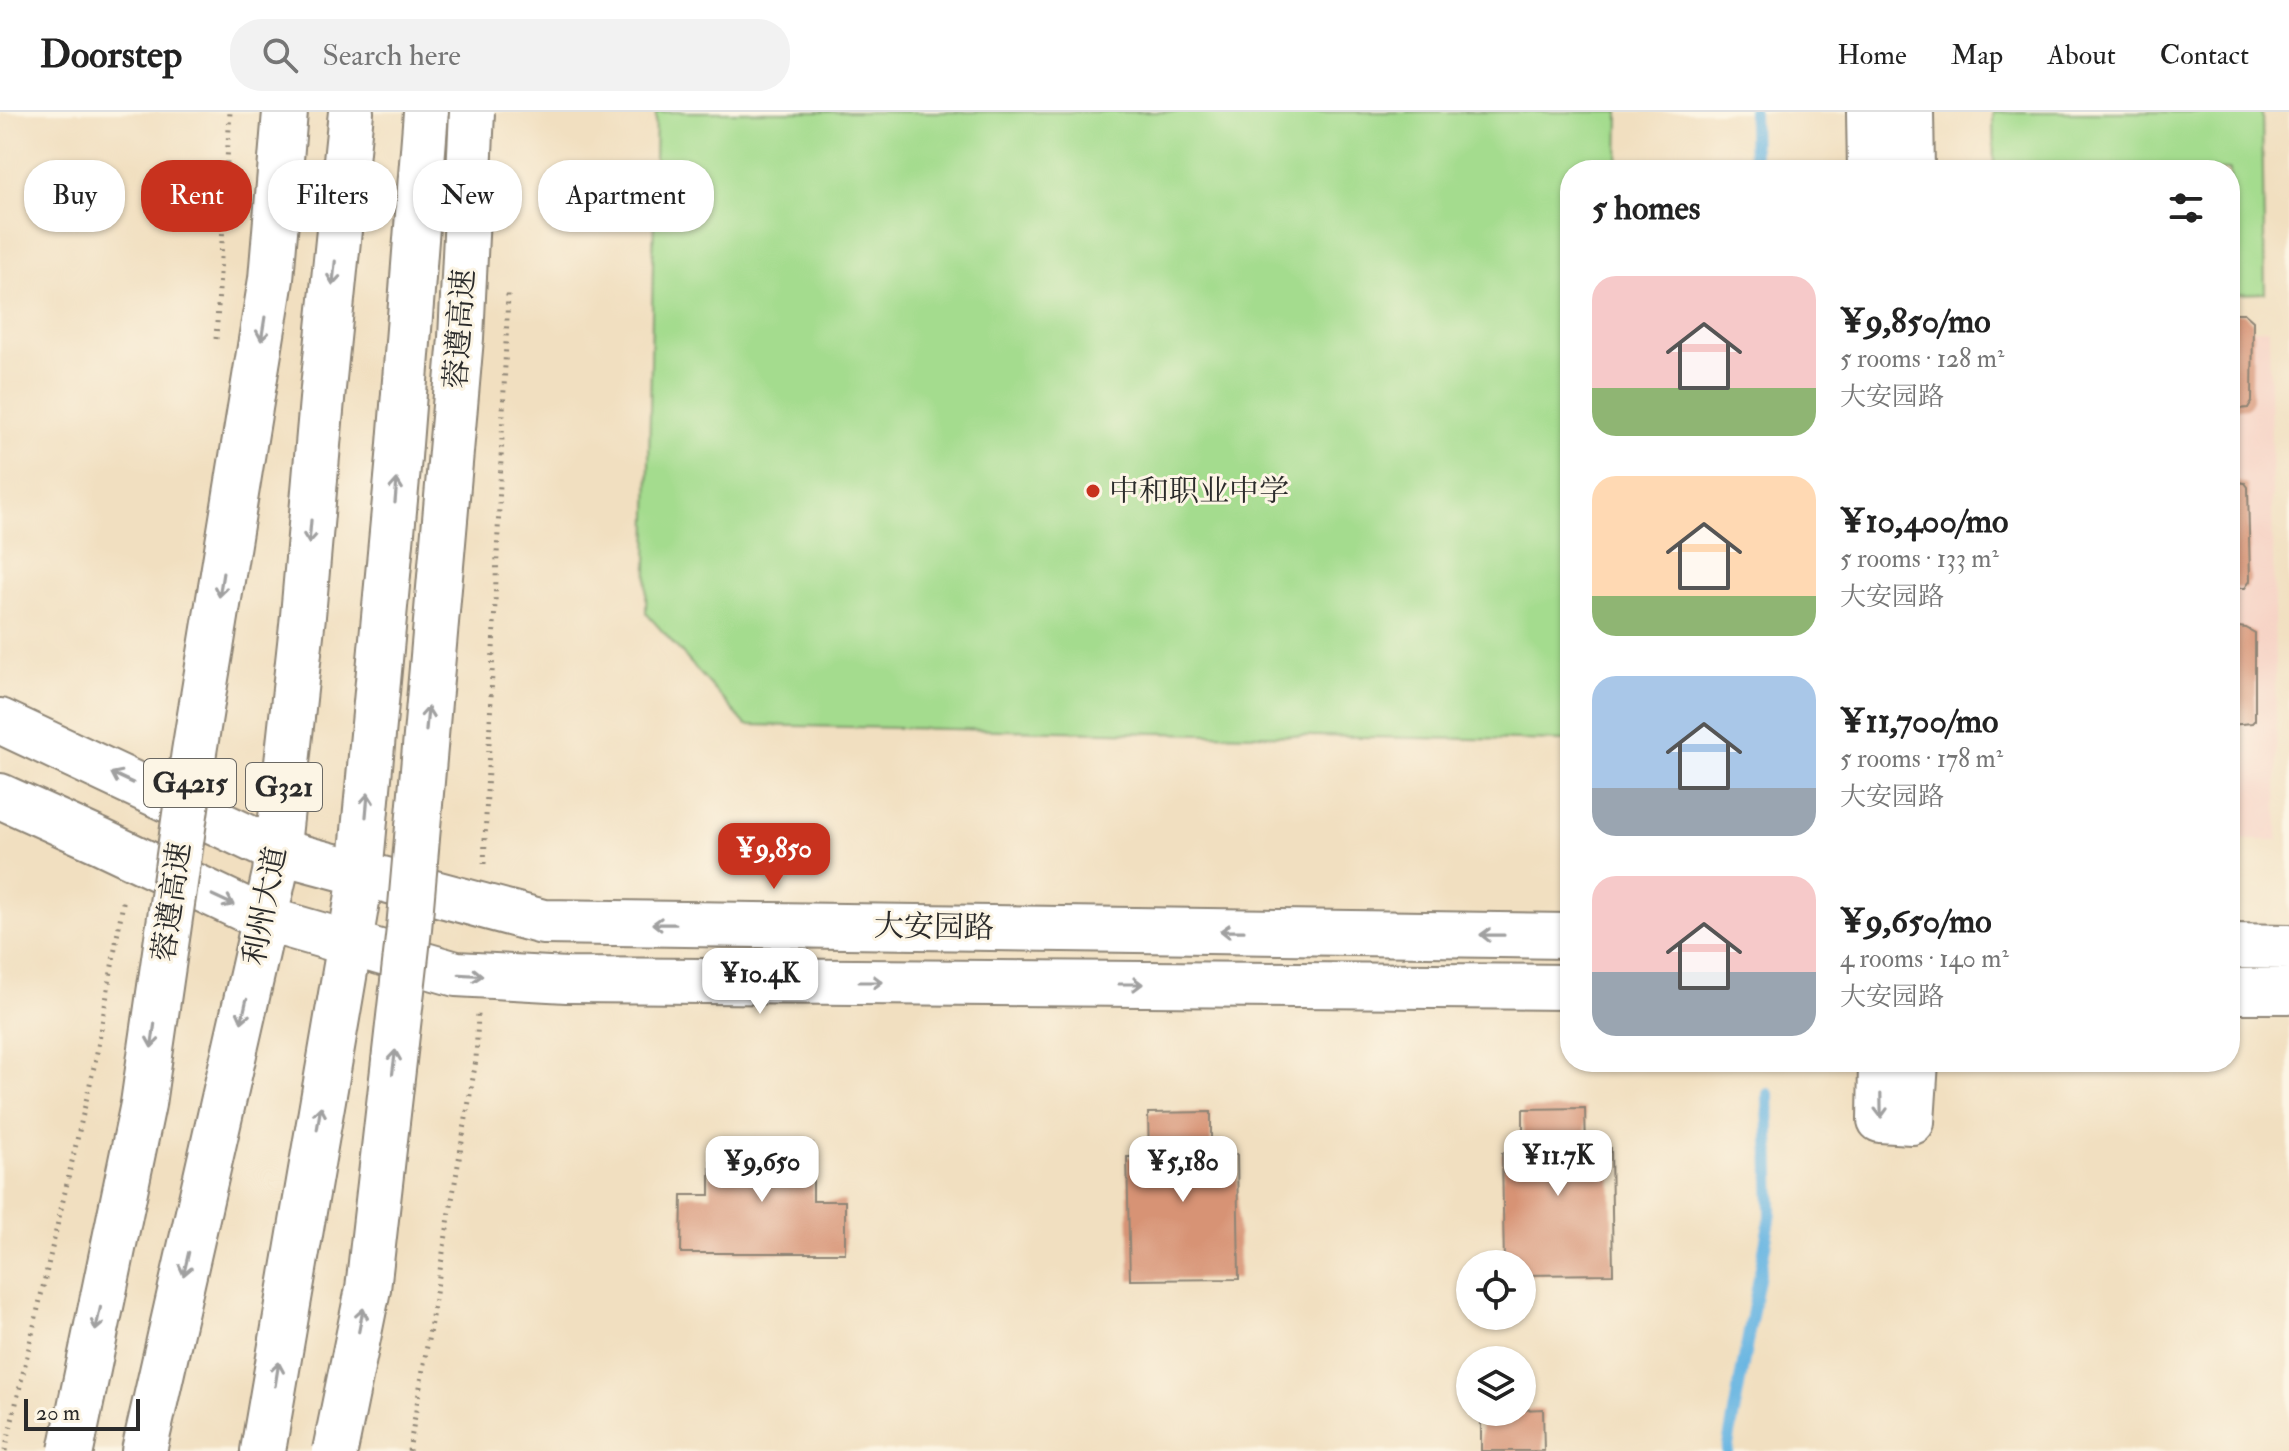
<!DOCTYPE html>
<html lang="en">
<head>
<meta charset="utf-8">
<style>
  :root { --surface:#fff; --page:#f2f2f2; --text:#222; --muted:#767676; --line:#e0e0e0; --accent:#c8321e }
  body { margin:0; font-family:"IM FELL Double Pica","Noto Serif SC",serif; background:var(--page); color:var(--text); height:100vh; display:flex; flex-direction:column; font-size:30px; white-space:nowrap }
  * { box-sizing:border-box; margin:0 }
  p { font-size:26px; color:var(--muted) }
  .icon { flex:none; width:44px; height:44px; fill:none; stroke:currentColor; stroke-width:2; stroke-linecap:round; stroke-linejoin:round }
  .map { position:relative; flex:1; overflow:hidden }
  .drawer { position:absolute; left:1560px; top:48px; width:680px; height:912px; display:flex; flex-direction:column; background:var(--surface); border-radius:32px; box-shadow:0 2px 6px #0004 }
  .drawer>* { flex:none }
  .banner { position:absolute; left:24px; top:48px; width:760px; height:72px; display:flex; gap:16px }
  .fabs { position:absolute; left:1456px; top:1138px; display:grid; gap:16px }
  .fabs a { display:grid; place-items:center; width:80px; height:80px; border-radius:50%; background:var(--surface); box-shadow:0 2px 6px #0004; font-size:40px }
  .scale { position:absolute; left:24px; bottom:20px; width:116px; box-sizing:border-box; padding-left:8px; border:4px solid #2b2b2b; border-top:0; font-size:22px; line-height:28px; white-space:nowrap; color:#2b2b2b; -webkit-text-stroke:6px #fcf5e5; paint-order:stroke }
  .price { position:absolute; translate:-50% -68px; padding:0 18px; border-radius:16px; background:#fff; color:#222; font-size:26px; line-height:52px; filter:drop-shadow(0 2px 4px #0008) }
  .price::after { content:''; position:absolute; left:50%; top:48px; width:24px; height:18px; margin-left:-12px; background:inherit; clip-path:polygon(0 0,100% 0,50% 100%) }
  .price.selected { background:var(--accent); color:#fff }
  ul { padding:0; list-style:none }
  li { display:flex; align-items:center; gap:24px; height:200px; padding:0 32px }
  li span { display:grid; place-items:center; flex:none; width:224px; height:160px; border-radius:24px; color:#555 }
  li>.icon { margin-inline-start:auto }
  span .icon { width:96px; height:96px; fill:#fffc; stroke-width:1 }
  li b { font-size:34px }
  h2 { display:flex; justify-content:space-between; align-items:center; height:96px; padding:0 32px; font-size:34px }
  .pill { padding:0 28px; border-radius:32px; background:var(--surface); box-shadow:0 2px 6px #0004; font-size:28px; line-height:72px }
  .pill.selected { background:var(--accent); color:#fff }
  header { display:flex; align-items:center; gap:48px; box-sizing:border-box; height:112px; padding:0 40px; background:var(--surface); border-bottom:2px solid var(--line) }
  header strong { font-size:38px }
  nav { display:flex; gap:44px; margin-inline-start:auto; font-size:28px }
  .search { width:560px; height:72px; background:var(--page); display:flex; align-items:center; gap:20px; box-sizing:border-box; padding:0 28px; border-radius:32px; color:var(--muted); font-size:30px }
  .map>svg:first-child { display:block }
</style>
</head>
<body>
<header>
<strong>Doorstep</strong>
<div class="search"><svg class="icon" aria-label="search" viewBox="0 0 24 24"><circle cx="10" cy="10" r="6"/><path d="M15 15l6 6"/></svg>Search here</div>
<nav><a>Home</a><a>Map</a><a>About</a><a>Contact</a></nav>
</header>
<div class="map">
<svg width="2289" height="1339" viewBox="0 0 2289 1339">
  <rect width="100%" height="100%" fill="#fcf5e5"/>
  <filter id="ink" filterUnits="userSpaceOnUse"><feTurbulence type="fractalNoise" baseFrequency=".0125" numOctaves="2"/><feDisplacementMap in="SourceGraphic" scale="16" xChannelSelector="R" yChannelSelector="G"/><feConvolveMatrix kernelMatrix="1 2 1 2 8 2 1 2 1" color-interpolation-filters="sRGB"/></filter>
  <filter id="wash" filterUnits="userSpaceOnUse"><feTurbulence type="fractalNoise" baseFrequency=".006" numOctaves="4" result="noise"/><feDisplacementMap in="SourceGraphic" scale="32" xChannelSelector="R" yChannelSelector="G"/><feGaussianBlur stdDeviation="1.8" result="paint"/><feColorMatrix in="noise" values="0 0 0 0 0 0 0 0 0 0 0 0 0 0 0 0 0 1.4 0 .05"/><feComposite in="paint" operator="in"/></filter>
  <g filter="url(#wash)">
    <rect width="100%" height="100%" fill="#f1dfc0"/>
    <!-- built -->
    <path fill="#f6d2c4" d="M2230,217H2269L2278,728H2230Z"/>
    <!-- green -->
    <path fill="#a4dc8e" stroke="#68845c" stroke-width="2" d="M656,0H1619L1618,58H1570V629L746,613L646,501Z
      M1993,0H2262L2265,181L2230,182V58H1994Z"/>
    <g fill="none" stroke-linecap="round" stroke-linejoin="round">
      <!-- stream -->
      <path stroke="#68b5e2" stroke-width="12" d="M1753,0L1754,58
        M1727,1339L1771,1101L1768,982"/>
    </g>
    <g id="blocks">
      <!-- building -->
      <path fill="#d79375" d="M2230,201H2244L2253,209L2252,289L2248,296L2230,298Z
        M2230,369L2245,371L2248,375L2250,469L2245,476H2230Z
        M2230,514L2246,516L2255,521V608L2252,611L2230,613Z
        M1585,996L1586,1037L1611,1036L1613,1162L1522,1163V1152H1504L1502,1041H1523V997Z
        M1211,1000V1042H1237L1239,1167L1130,1168L1127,1045H1149L1148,1001Z
        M710,1031H813V1089H845V1141H681L682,1083H710Z
        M1543,1297L1544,1339H1481V1300H1522V1298Z"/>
    </g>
  </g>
  <g filter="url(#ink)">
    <use href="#blocks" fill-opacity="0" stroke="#8e8576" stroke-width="2"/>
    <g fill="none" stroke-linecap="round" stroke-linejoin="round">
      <!-- secondary casing -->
      <g stroke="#8e8576" stroke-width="48">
        <path id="secondary" d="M1869,0L1870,58
          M1911,0L1912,58
          M0,609L277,739L543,810L1570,824
          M0,684L100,729L265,807L456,862L567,868L1570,875
          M2230,834L2289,835
          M2230,879H2289
          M1881,950L1880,1008L1912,1010L1916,950"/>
      </g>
      <!-- highway casing -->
      <g stroke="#8e8576" stroke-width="48">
        <path id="highway" d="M144,1339L275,761L303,504L323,276L351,0
          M263,1339L358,783L399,345L426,0"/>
      </g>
      <!-- path -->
      <path stroke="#8e8576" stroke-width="5" stroke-dasharray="2 6" stroke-linecap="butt" d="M216,227L230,0
        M484,752L508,182
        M5,1339L96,946L124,785
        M409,1339L476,948L478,902"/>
      <!-- secondary -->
      <use href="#secondary" stroke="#fff" stroke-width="44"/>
      <!-- highway -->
      <use href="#highway" stroke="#fff" stroke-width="44"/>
      <!-- highway-bridge casing -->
      <g stroke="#8e8576" stroke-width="48" stroke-linecap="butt">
        <path id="highway-bridge" d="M71,1339L143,992L194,640L271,167L285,0
          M335,1339L368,1177L409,817L461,226L472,0"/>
      </g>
      <!-- highway-bridge -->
      <use href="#highway-bridge" stroke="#fff" stroke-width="44"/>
    </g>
    <!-- one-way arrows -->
    <defs><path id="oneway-shaft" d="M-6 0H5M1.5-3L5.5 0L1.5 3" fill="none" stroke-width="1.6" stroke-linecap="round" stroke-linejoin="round" transform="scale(2)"/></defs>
    <g stroke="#a0a0a0">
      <use href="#oneway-shaft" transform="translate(334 161) rotate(96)"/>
      <use href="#oneway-shaft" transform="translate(263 217) rotate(99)"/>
      <use href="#oneway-shaft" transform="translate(396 379) rotate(-85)"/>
      <use href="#oneway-shaft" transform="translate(310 420) rotate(95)"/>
      <use href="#oneway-shaft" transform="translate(221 473) rotate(99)"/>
      <use href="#oneway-shaft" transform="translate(427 607) rotate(-85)"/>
      <use href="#oneway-shaft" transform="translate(122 666) rotate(-155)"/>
      <use href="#oneway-shaft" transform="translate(367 693) rotate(-85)"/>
      <use href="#oneway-shaft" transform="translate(223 788) rotate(25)"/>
      <use href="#oneway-shaft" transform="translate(664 812) rotate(-179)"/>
      <use href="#oneway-shaft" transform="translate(1232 819) rotate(-179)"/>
      <use href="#oneway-shaft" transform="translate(1492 823) rotate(-179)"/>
      <use href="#oneway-shaft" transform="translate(471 863) rotate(3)"/>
      <use href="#oneway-shaft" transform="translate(871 870)"/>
      <use href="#oneway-shaft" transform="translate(1131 872)"/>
      <use href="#oneway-shaft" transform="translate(244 899) rotate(103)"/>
      <use href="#oneway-shaft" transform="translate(153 924) rotate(98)"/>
      <use href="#oneway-shaft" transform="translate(394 950) rotate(-83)"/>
      <use href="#oneway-shaft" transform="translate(1881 994) rotate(89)"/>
      <use href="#oneway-shaft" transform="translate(319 1006) rotate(-81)"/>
      <use href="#oneway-shaft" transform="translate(186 1152) rotate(103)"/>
      <use href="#oneway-shaft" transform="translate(98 1207) rotate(102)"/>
      <use href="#oneway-shaft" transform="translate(361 1208) rotate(-79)"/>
      <use href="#oneway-shaft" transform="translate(277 1262) rotate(-81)"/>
    </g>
  </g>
  <!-- markers -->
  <circle fill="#c8321e" stroke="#fcf5e5" stroke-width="3" cx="1093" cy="379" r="8"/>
  <g text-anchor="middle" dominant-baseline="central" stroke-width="6" stroke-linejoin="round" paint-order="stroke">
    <!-- shield labels -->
    <g fill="#fcf5e5" stroke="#6a6863" stroke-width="2">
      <rect x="144" y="647" width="92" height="48" rx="6"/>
      <rect x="246" y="651" width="76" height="48" rx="6"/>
    </g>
    <g font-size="28" font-weight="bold" fill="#2b2b2b">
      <text x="190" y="671">G4215</text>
      <text x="284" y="675">G321</text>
    </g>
    <!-- street labels -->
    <g font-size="30" fill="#2b2b2b" stroke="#fcf5e5">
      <text transform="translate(460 217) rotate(-86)">蓉遵高速</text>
      <text transform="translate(172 790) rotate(-82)">蓉遵高速</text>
      <text transform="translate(265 794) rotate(-79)">利州大道</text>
      <text transform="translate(934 815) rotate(1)">大安园路</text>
    </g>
    <!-- poi labels -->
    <g font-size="30" fill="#2b2b2b" stroke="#fcf5e5" text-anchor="start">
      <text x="1109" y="379">中和职业中学</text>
    </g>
  </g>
</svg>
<div class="fabs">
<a><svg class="icon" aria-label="locate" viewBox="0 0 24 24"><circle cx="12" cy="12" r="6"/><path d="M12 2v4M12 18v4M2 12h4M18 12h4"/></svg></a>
<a><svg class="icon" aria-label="layers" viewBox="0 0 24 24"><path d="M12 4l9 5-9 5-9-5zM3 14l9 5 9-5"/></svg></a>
</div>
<div class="scale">20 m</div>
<b class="price selected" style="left:774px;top:779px">¥9,850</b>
<b class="price" style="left:760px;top:904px">¥10.4K</b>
<b class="price" style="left:1558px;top:1086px">¥11.7K</b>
<b class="price" style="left:762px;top:1092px">¥9,650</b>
<b class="price" style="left:1183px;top:1092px">¥5,180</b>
<div class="banner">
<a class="pill">Buy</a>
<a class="pill selected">Rent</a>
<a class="pill">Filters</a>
<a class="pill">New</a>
<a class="pill">Apartment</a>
</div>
<section class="drawer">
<h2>5 homes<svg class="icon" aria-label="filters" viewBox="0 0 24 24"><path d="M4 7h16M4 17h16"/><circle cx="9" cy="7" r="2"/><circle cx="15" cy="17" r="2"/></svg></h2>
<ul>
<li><span style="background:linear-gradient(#f6c9c9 70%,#8fb573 0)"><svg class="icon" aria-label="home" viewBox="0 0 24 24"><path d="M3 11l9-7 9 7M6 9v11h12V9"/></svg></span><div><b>¥9,850/mo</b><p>5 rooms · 128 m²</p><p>大安园路</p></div></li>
<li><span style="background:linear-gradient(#ffd9b3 75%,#8fb573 0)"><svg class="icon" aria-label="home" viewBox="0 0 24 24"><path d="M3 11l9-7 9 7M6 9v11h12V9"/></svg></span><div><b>¥10,400/mo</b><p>5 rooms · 133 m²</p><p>大安园路</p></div></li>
<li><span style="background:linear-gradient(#a9c7e8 70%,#9aa5b1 0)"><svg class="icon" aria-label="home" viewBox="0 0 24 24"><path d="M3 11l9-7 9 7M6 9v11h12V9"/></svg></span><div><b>¥11,700/mo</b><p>5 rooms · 178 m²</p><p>大安园路</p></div></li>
<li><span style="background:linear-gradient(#f6c9c9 60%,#9aa5b1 0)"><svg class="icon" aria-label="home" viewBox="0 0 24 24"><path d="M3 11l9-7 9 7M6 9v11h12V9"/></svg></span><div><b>¥9,650/mo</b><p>4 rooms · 140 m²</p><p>大安园路</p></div></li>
</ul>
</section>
</div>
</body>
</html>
